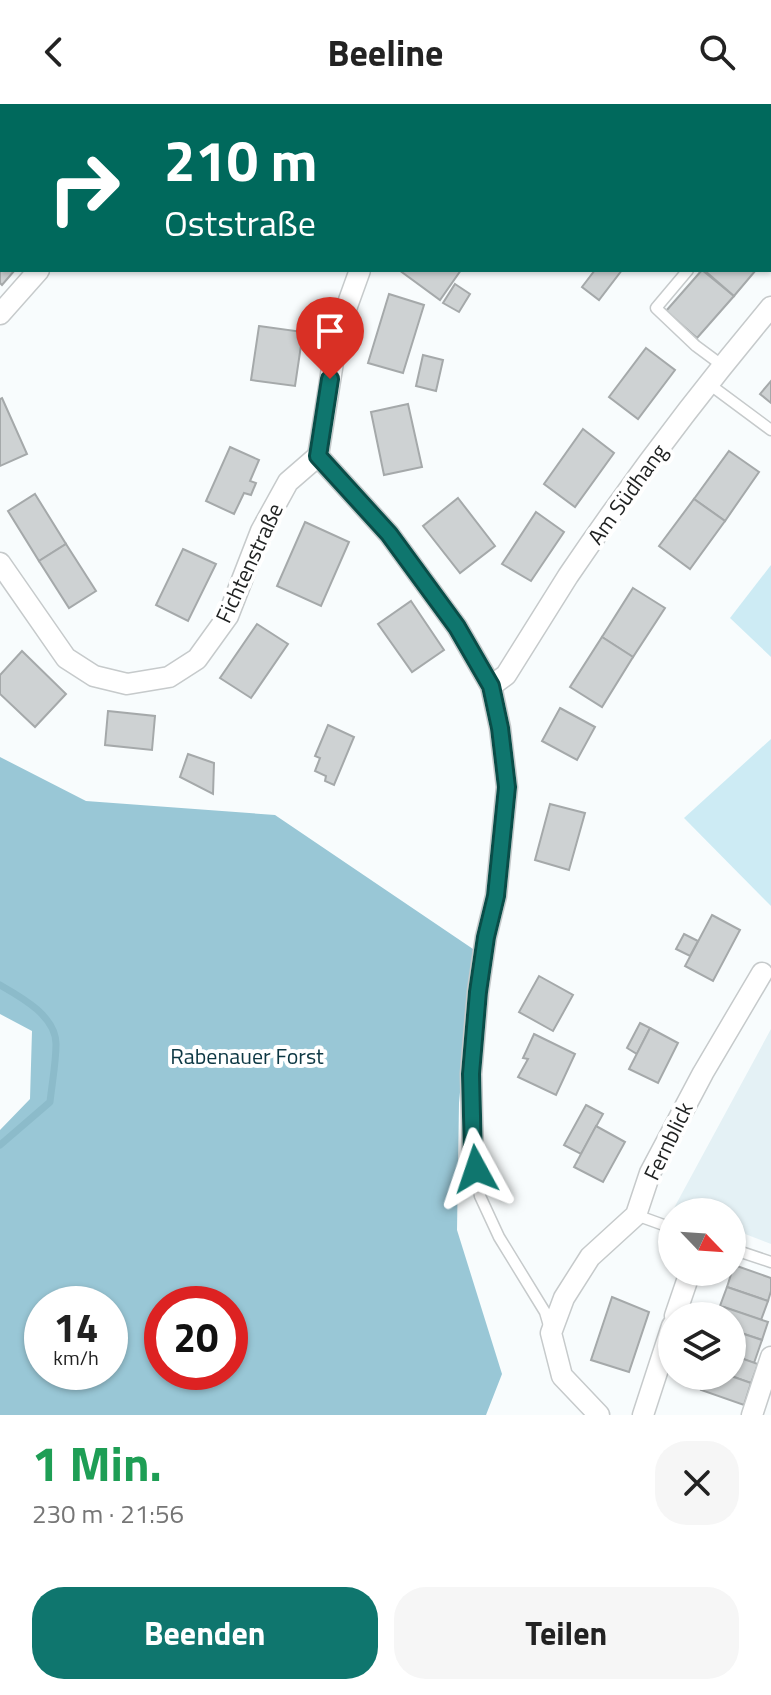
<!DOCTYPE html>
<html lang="de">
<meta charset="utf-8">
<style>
body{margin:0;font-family:"Titillium Web",sans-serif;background:#f6f6f6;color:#222;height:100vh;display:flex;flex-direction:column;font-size:30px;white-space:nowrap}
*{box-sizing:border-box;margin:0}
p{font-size:26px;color:#767676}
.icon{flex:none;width:44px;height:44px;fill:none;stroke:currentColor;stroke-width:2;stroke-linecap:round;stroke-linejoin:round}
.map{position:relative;height:1311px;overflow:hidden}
.sheet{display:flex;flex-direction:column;background:#fff;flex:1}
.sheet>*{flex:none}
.hud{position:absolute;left:0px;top:0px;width:772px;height:168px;box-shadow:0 2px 6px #0004;background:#00695c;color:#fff;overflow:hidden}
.needle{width:52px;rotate:115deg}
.buttons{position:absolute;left:658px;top:1094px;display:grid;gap:16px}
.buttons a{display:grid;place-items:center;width:88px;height:88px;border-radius:50%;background:#fff;box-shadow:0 2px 6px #0004;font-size:40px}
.speed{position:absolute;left:24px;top:1182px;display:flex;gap:16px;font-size:40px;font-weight:700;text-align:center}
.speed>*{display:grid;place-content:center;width:104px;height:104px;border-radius:50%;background:#fff;box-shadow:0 2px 6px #0004;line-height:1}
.speed small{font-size:20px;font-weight:400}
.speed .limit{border:12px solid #d22;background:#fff;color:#111}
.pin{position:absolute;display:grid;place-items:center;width:68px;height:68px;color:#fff;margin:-82px -34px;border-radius:50% 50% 50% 0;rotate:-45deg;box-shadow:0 0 8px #0007}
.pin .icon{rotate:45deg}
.me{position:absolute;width:88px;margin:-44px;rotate:355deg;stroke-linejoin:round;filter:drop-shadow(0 0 6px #0008)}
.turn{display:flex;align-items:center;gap:28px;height:168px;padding:0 32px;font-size:36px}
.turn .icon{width:104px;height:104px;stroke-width:2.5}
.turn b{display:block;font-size:56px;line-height:68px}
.round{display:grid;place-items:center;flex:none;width:84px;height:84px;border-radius:32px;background:#f6f6f6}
.summary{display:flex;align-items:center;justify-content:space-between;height:136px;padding:0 32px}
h1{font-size:48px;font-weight:700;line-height:60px;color:#1e9e55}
.button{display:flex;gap:16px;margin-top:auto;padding:16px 32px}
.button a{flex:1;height:92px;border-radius:32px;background:#0f766e;color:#fff;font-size:32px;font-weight:700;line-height:92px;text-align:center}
.button a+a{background:#f6f6f6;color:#222}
header{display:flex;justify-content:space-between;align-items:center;height:104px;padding:0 32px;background:#fff;font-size:36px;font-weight:700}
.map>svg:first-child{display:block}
.built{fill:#e4f1f5}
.green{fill:#cdebf4}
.forest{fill:#99c7d6;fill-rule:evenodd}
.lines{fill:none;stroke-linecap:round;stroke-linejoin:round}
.stream{stroke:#8cbbca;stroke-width:7}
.building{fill:#ced2d3;stroke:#a5a9aa;stroke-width:2}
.lane-casing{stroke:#c6cacb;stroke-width:13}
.street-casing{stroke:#c6cacb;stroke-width:23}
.lane{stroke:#fff;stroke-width:10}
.street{stroke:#fff;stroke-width:20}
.route-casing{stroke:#0a4d48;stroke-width:20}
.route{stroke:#0f766e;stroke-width:14}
.labels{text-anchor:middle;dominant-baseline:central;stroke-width:8;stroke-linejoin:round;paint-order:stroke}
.street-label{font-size:22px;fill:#212323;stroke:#fff}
.park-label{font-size:22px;fill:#0c3743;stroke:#fff}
</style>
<header><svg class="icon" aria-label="back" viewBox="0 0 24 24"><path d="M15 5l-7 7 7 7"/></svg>Beeline<svg class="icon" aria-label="search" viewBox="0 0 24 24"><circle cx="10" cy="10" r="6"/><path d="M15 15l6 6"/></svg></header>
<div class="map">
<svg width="771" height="1311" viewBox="0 0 771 1311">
<rect width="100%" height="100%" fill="#f8fcfd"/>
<path class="built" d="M771 925V1140L732 1125V1108H685L674 1104Z"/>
<g class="green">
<path d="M771 461V553L730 514Z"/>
<path d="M771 635V802L684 714Z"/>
</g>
<path class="forest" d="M0 653 86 697 275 711 473 845 459 999 457 1126 502 1270 486 1311H0V1026L30 995 32 927 0 910ZM42 1200H110V1268H42ZM162 1200H230V1268H162Z"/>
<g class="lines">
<path class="stream" d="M0 881C21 893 56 912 56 940 56 959 52 979 50 998L0 1041"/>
</g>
<g class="building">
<path d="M115 0H173L171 2H113Z"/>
<path d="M0 143 2 145V166H15L2 181 0 179Z"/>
<path d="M399 166H461L440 196Z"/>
<path d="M595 166H622L599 196 582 183Z"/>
<path d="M702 166 734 192 697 234 666 207Z"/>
<path d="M704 166H756L734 192Z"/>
<path d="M455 180 470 190 459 208 443 199Z"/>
<path d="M389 190 424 201 403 269 368 259Z"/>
<path d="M259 222 303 228 295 282 251 276Z"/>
<path d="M646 244 675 266 638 315 609 293Z"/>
<path d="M423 251 443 256 436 287 416 282Z"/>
<path d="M771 277V299L760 290Z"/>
<path d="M2 294 27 350 0 362V295Z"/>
<path d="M408 300 422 363 384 371 371 308Z"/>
<path d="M583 325 614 349 575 403 544 380Z"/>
<path d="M230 343 259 356 250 377 256 379 251 391 244 389 234 410 206 397Z"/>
<path d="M729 347 759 368 725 417 694 395Z"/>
<path d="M35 390 66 440 39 457 8 407Z"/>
<path d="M458 394 495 442 460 469 423 422Z"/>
<path d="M694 395 725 417 690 465 659 442Z"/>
<path d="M536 408 564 428 531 477 502 460Z"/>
<path d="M305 418 349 438 321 502 277 482Z"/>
<path d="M66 440 96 487 69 504 39 457Z"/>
<path d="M183 445 216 460 188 517 156 501Z"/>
<path d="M633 484 665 504 633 553 602 533Z"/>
<path d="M411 497 444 546 412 568 378 520Z"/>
<path d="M257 520 288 540 251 594 220 574Z"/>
<path d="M602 533 633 553 602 603 570 583Z"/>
<path d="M22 547 66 590 35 623 0 590V571Z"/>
<path d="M560 604 595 623 577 656 542 637Z"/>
<path d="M108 607 155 612 152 646 105 641Z"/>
<path d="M328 621 354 633 334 681 325 677 326 672 315 667 320 654 315 652Z"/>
<path d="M188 650 214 659 213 690 180 673Z"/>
<path d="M550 700 585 709 569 766 535 756Z"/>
<path d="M712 811 740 826 713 877 685 862Z"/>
<path d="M684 830 698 837 690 852 676 845Z"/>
<path d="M539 872 573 891 553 927 519 908Z"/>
<path d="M640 919 650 924 637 950 627 944Z"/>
<path d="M650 924 678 939 658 979 629 965Z"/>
<path d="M534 930 575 950 556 991 518 973 528 955 523 954Z"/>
<path d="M586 1001 603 1010 581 1050 564 1041Z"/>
<path d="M596 1022 625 1038 603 1078 574 1063Z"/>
<path d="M734 1161 771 1174V1187L768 1197 727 1183Z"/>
<path d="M727 1183 768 1197 761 1216 720 1202Z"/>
<path d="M612 1193 649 1208 629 1268 591 1256Z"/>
<path d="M724 1203 768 1218 762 1236 732 1226V1212H721Z"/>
<path d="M732 1226 762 1236 754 1259 732 1251Z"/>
<path d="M732 1251 758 1260 751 1279 731 1272Z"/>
<path d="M706 1272H731L751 1279 744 1301 701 1286Z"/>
</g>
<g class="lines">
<g class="lane-casing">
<g id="lane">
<path d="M770 71 771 70"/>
<path d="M688 166 656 204 696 242 723 262"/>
<path d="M709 280 771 326"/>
<path d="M473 1053 480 1092 499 1133 545 1208 550 1225"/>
<path d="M636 1111 672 1124"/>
<path d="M732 1145 771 1158"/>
</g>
</g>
<g class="street-casing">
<g id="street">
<path d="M187 2 188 0"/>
<path d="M477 2 479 0"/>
<path d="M0 210 39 166"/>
<path d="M318 352 389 430 457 523 491 582 500 624 507 683 496 792 486 833 478 888 471 970 473 1053"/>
<path d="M318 352 338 227 360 166"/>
<path d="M0 459 66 554 94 572 127 580 169 573 197 555 228 512 261 427 288 378 318 352"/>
<path d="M491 582 506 571C527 538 547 505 568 472 631 379 699 289 771 203"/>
<path d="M675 1212 690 1168"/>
<path d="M599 1311 562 1272 551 1229 564 1194 590 1153 636 1111 650 1069 703 969 762 869"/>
<path d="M643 1311 672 1222"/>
<path d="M752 1311 771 1253"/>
</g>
</g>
<use href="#lane" class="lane"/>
<use href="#street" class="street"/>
</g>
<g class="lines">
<g class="route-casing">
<path id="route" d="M330 275 318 352 389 430 457 523 491 582 500 624 507 683 496 792 486 833 478 888 471 970 473 1053 476 1065"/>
</g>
<use href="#route" class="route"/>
</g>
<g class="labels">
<g class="street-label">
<text transform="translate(627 390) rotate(-54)">Am Südhang</text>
<text transform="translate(249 459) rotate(-65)">Fichtenstraße</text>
<text transform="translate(668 1037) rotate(-64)">Fernblick</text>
</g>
<g class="park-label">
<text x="247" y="952">Rabenauer Forst</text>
</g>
</g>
</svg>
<div class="buttons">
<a><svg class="needle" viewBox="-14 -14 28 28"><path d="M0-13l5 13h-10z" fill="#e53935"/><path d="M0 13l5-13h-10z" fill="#767676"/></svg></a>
<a><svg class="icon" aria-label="layers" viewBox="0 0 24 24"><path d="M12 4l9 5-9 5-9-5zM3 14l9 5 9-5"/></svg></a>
</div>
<div class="speed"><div>14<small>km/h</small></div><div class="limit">20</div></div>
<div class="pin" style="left:330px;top:275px;background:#d93025"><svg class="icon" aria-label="arrive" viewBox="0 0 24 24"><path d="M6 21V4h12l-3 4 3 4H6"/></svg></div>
<svg class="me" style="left:476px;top:1065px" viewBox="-20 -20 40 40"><path d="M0-17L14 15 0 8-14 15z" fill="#0f766e" stroke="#fff" stroke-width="4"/></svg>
<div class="hud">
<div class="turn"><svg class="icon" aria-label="right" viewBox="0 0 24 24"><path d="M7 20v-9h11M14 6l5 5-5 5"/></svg><div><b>210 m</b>Oststraße</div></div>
</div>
</div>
<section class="sheet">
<div class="summary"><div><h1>1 Min.</h1><p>230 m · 21:56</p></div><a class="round"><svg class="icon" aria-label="close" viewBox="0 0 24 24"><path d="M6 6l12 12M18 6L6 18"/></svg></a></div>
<div class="button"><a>Beenden</a><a>Teilen</a></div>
</section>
